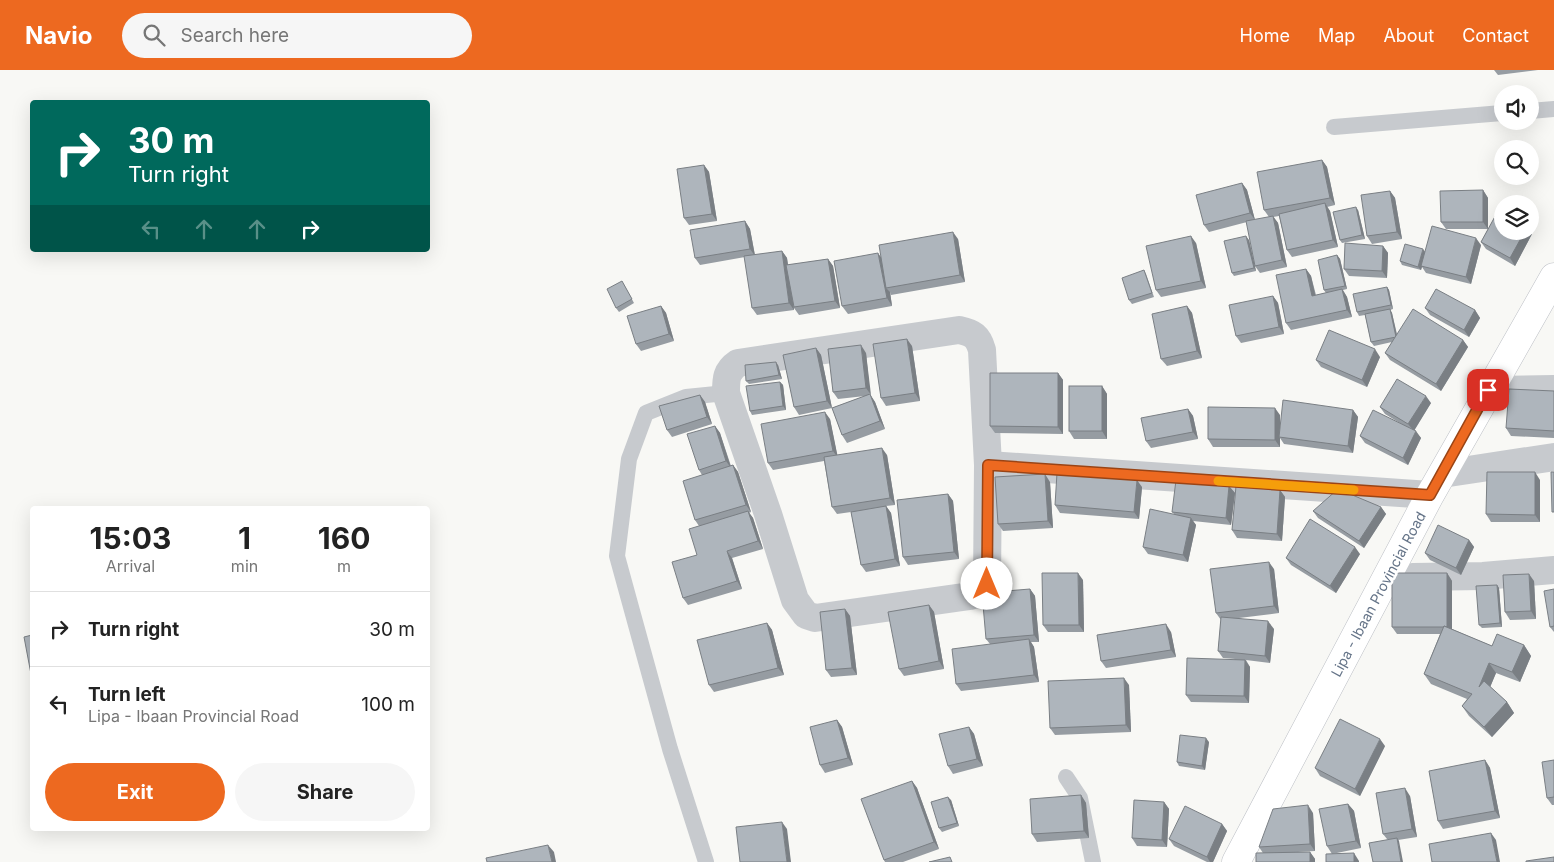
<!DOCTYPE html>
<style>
body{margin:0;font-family:Inter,sans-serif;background:#f6f6f6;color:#222;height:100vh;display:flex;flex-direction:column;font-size:19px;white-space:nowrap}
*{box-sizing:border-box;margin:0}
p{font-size:16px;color:#767676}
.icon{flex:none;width:28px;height:28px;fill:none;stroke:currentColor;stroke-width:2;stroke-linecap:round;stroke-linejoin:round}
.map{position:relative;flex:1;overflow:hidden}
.panel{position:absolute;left:30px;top:436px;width:400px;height:325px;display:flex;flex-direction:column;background:#fff;border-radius:5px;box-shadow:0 5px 20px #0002}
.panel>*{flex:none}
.guide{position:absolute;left:30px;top:30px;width:400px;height:152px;border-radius:5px;box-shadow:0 5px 20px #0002;background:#00695c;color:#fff;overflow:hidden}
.buttons{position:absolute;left:1494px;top:15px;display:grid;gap:10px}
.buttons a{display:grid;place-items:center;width:45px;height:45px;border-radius:50%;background:#fff;box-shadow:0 5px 20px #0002;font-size:25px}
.pin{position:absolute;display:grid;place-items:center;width:42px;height:42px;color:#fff;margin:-21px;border-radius:10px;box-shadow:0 2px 8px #0006}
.me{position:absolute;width:55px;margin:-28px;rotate:0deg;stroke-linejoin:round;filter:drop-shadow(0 0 4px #0008)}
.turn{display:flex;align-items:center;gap:18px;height:105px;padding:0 15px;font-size:22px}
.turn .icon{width:65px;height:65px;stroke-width:2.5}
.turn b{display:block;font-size:35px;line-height:42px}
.lanes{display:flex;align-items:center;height:48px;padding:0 15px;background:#0003;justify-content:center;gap:25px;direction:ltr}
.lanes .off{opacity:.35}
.eta{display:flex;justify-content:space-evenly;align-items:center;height:85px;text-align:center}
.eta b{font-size:30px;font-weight:700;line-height:35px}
.cta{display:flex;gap:10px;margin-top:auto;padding:10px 15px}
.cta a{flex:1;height:58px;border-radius:30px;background:#ed6920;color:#fff;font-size:20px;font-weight:700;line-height:58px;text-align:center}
.cta a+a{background:#f6f6f6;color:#222}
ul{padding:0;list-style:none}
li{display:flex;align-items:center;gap:15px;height:75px;padding:0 15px;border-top:1px solid #e0e0e0}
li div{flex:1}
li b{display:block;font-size:19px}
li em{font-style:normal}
header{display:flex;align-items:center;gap:30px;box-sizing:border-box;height:70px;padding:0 25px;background:#ed6920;color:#fff}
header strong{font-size:24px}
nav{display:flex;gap:28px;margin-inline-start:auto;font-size:18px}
.search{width:350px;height:45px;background:#f6f6f6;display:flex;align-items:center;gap:12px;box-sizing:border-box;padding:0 18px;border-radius:28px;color:#767676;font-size:19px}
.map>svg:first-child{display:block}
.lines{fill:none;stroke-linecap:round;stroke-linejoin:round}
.secondary-casing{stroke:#bcbfc5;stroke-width:29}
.lane{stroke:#c7cace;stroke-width:16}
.street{stroke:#c7cace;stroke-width:28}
.secondary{stroke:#fff;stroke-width:28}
.wall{fill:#969ca2}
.shaded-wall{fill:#7a7f84}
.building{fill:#aeb5bc;stroke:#7a7f84}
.route-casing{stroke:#9a4415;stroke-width:12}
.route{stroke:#ed6920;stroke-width:9}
.slow{stroke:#f59e0b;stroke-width:9}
.labels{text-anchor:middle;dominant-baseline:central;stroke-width:5;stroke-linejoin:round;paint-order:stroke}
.street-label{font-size:14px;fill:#657488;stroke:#fff}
</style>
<header>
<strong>Navio</strong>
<div class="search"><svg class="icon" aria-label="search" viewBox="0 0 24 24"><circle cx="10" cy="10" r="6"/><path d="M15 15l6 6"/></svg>Search here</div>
<nav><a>Home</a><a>Map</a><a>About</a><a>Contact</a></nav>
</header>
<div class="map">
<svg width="1554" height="792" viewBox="0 0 1554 792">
<rect width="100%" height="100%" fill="#f8f8f5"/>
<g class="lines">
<g class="secondary-casing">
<path id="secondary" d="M1236 792 1430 425 1554 207"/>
</g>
<g class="lane">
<path d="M1530 41 1554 39"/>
<path d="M1334 57 1502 43"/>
<path d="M1066 707 1080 728 1093 792"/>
<path d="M706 792 670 679 617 486 629 389 646 343 686 327 726 323"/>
</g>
<g class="street">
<path d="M959 260C973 263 978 266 982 280L988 395 987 514 981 523 970 526 815 548 806 545 795 530 768 444 726 323C726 309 726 301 738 293Z"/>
<path d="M1488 320 1554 319"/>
<path d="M988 395 1430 425"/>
<path d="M1442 404 1554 387"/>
<path d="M1413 507 1483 506 1554 500"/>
</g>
<use href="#secondary" class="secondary"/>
</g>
<g class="wall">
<path d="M1494 0H1538L1498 5Z"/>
<path d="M1322 90 1327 97 1335 135 1327 137 1330 141 1338 177 1292 187 1287 180 1279 146 1273 147 1278 153 1287 197 1260 203 1255 196 1247 152 1209 162 1204 155 1242 113 1247 120 1255 150 1269 147 1264 140Z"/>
<path d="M704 95 709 102 717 151 689 155 684 148Z"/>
<path d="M1483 120 1488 128V159L1502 161H1530L1532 164 1515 196 1486 179 1481 172 1488 159H1446L1441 152Z"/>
<path d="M1390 121 1395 128 1402 169 1372 174 1367 166Z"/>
<path d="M1358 140 1365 169 1342 173 1340 170Z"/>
<path d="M745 151 750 159 755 185 782 181 787 188 788 195 828 189 833 196 840 238 799 245 794 238V240L757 245 752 238 745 187 700 195 695 188Z"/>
<path d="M958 169 965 212 891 225 890 222 892 236 848 244 842 236 881 186Z"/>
<path d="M1249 170 1256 201 1234 206 1232 203Z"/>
<path d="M1196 173 1206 218 1161 227 1156 220Z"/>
<path d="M1481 175 1471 214 1426 203 1422 197 1421 200 1402 195 1400 191 1425 182Z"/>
<path d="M1383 176 1388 183 1387 208 1349 206 1344 199Z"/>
<path d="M1337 185 1340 189 1347 219 1343 220 1347 227 1352 247 1291 260 1286 253 1306 199 1311 206 1316 225 1326 223 1324 220Z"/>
<path d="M1144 200 1146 204 1154 227 1132 234 1129 230Z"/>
<path d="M622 211 634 233 619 242 616 238Z"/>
<path d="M1387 217 1389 220 1393 239 1390 240 1392 243 1397 264 1463 270 1468 277 1441 321 1390 290 1385 283 1392 272 1374 276 1371 272 1365 245 1359 246 1357 242Z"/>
<path d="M1273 226 1278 233 1284 264 1241 273 1236 266Z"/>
<path d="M661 236 666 243 674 271 641 281 636 274Z"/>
<path d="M1187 236 1192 243 1202 288 1167 296 1161 289Z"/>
<path d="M1425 238 1475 240 1480 248 1469 267 1430 245Z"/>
<path d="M912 276 920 331 886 336 881 328Z"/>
<path d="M816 278 821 285 832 338 865 326 838 329 833 322 866 283 870 325 875 332 885 359 847 373 842 365 832 338 799 345 794 337Z"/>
<path d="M1380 287 1367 317 1321 297 1316 290Z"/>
<path d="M778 295 782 309 749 314 746 311Z"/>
<path d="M1058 303 1063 310V364L995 363 990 356Z"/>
<path d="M780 312 783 315 786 340 752 345 750 341Z"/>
<path d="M1102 316 1107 324V369H1074L1069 361Z"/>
<path d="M1554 321V368L1511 366 1506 358Z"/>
<path d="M700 325 705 332 712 354 672 367 667 360Z"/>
<path d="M1431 333 1414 360 1421 368 1408 395 1365 373 1360 366 1403 355 1385 344 1380 337Z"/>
<path d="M1188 339 1193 346 1198 369 1151 378 1146 371Z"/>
<path d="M1353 340 1358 347 1353 383 1284 374 1280 368V377H1213L1208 369 1280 345V359Z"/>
<path d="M830 349 837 385H887L895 435 886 436 891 443 900 496 866 502 861 495 851 442 837 444 832 437 824 391 773 400 768 393Z"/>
<path d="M715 356 720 363 731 396 733 395 738 402 751 442 749 443 753 448 763 479 732 488 742 519 688 535 683 528 697 485 699 456 695 450 702 405 699 400Z"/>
<path d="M1540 410V452H1491L1486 444Z"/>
<path d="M1050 412 1053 458 1003 461 998 454Z"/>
<path d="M1229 416 1235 423 1231 455 1193 451 1196 455 1188 492 1148 484 1143 477 1174 444 1172 442Z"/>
<path d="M1142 417 1139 449 1060 443 1055 435Z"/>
<path d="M1280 420 1285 427 1282 471 1237 468 1232 460Z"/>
<path d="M948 424 953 431 959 489 908 495 903 487Z"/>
<path d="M1381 437 1386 444 1364 478 1318 448 1313 441Z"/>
<path d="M1469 470 1474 477 1461 505 1430 490 1425 483Z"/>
<path d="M1360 484 1336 523 1291 495 1286 488Z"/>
<path d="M1274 499 1279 543 1239 548 1274 559 1270 593 1246 590 1250 597 1249 633 1191 632 1186 625 1235 589 1223 588 1218 581 1221 550 1216 543Z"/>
<path d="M1447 503 1452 511V559L1492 576 1524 575 1531 586 1520 612 1496 603 1490 617 1507 632 1514 643 1492 667 1469 646 1462 636 1467 629 1431 614 1424 604 1440 564H1397L1392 557Z"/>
<path d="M1083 510 1084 562H1048L1043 555Z"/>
<path d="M1534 511 1536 549 1510 550 1505 542Z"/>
<path d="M1497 515 1499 518 1502 557 1482 558 1479 555Z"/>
<path d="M1030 519 1035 526 1039 572H1031L1034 577 1039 612 961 621 956 614 990 574 986 569Z"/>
<path d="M1554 519V562L1550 557Z"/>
<path d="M929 535 934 542 944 599 904 606 899 599Z"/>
<path d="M845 539 850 546 857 605 831 607 826 600Z"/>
<path d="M767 553 772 560 784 605 714 622 709 615Z"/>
<path d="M1171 562 1176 587 1106 598 1101 591Z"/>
<path d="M1129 615 1131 662 1055 665 1050 658Z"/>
<path d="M837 650 842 657 853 695 825 703 820 695Z"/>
<path d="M969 657 974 664 983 696 953 704 948 696Z"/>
<path d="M1209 672 1205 700 1179 696 1177 692Z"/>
<path d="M1385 676 1360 726 1320 706 1315 698Z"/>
<path d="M1485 690 1490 698 1500 748 1443 759 1438 751Z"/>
<path d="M1554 690V735H1552L1547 728Z"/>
<path d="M912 711 917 718 939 779 903 792H885L884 790Z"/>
<path d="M1081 725 1086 733 1089 768 1037 772 1032 764Z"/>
<path d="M1410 726 1417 767 1398 770 1399 771 1387 769 1383 764Z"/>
<path d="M951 730 959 756 942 762 939 758Z"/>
<path d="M1164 732 1169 739 1167 777 1137 776 1132 768Z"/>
<path d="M1348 734 1354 741 1361 778 1332 784 1327 776Z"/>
<path d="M1313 743 1315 781 1298 782H1310L1315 789 1263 783 1259 777Z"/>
<path d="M1222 754 1227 761 1213 792H1207L1174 776 1169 769Z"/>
</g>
<g class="shaded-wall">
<path d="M1322 90 1327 97 1335 135 1330 128Z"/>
<path d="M704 95 709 102 717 151 712 144Z"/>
<path d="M1242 113 1247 120 1255 150 1250 143Z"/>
<path d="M1483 120 1488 128V159L1483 152Z"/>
<path d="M1390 121 1395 128 1402 169 1397 162Z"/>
<path d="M1325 133 1330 141 1338 177 1333 170Z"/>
<path d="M1356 137 1358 140 1365 169 1362 165Z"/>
<path d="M1273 146 1278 153 1287 197 1282 190Z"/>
<path d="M745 151 750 159 755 186 750 179Z"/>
<path d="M1525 161H1530L1532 164 1515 196 1510 188Z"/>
<path d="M953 162 958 169 965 212 960 205Z"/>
<path d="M1191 166 1196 173 1206 218 1201 211Z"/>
<path d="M1246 166 1249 170 1256 201 1254 198Z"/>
<path d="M1476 168 1481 175 1471 214 1466 207Z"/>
<path d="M1383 176 1388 183 1387 208 1382 201Z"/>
<path d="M1423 179 1426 183 1421 200 1418 197Z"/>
<path d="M782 181 787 188 794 240 789 233Z"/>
<path d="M878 183 883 190 886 218 890 222 892 236 887 228Z"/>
<path d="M1337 185 1340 189 1347 219 1345 216Z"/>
<path d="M828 189 833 196 840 238 835 231Z"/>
<path d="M1306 199 1311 206 1317 233 1312 226Z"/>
<path d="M1387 217 1389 220 1393 239 1391 235Z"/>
<path d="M1342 219 1347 227 1352 247 1347 240Z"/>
<path d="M1273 226 1278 233 1284 264 1279 257Z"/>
<path d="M661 236 666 243 674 271 669 264Z"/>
<path d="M1187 236 1192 243 1202 288 1197 281Z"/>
<path d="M1390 239 1392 243 1398 271 1396 267Z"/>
<path d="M1475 240 1480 248 1469 267 1464 260Z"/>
<path d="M907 269 912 276 920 331 915 323Z"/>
<path d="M1463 270 1468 277 1441 321 1436 314Z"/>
<path d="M861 275 866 283 871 325 866 318Z"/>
<path d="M816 278 821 285 832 338 827 331Z"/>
<path d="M1375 279 1380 287 1367 317 1362 310Z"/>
<path d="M776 292 778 295 782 309 779 305Z"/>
<path d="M1058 303 1063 310V364L1058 357Z"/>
<path d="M780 312 783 315 786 340 783 336Z"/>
<path d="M1102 316 1107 324V369L1102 361Z"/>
<path d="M870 324 875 332 885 359 880 351Z"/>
<path d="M700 325 705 332 712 354 707 347Z"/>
<path d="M1426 326 1431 333 1414 361 1408 354Z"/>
<path d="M1275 338 1280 345V367H1279L1280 368V377L1275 370Z"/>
<path d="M1188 339 1193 346 1198 369 1193 362Z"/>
<path d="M1353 340 1358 347 1353 383 1348 376Z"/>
<path d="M825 342 830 349 838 388 833 381Z"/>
<path d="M715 356 720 363 731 398 726 391Z"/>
<path d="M1416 361 1421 368 1408 395 1403 388Z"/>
<path d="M882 378 887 385 895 435 890 428Z"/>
<path d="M733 395 738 402 751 442 746 435Z"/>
<path d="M1535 402 1540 410V452L1535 445Z"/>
<path d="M1045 404 1050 412 1053 458 1048 451Z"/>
<path d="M1137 410 1142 417 1139 449 1134 442Z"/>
<path d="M1229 416 1235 423 1231 455 1226 448Z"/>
<path d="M1280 420 1285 427 1282 471 1277 464Z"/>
<path d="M948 424 953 431 959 489 954 482Z"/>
<path d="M886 436 891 443 900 496 895 489Z"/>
<path d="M1381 437 1386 444 1364 478 1359 471Z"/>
<path d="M748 441 753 448 763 479 758 471Z"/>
<path d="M1191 448 1196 455 1188 492 1183 485Z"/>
<path d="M1469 470 1474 477 1461 505 1456 498Z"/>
<path d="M1355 477 1360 484 1336 523 1330 516Z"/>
<path d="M727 481 732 488 742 519 737 511Z"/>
<path d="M1269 492 1274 499 1279 543 1274 536Z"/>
<path d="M1078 503 1083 510 1084 562 1079 555Z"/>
<path d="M1447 503 1452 511V564L1447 557Z"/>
<path d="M1529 504 1534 511 1536 549 1531 541Z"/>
<path d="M1497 515 1499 518 1502 557 1500 553Z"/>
<path d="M1030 519 1035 526 1039 572 1034 565Z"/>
<path d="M929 535 934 542 944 599 939 591Z"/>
<path d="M845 539 850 546 857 605 852 598Z"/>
<path d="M1268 551 1274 559 1270 593 1265 586Z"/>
<path d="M767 553 772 560 784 605 778 598Z"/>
<path d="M1166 554 1171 562 1176 587 1171 580Z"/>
<path d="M1029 569 1034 577 1039 612 1034 605Z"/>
<path d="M1524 575 1531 586 1520 612 1512 602Z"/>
<path d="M1245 590 1250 597 1249 633 1244 626Z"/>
<path d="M1489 593 1496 603 1486 627 1479 617Z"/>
<path d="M1124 608 1129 615 1131 662 1126 655Z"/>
<path d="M1507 632 1514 643 1492 667 1484 657Z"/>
<path d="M837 650 842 657 853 695 848 688Z"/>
<path d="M969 657 974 664 983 696 977 689Z"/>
<path d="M1206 668 1209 672 1205 700 1202 696Z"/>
<path d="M1380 669 1385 676 1360 726 1355 719Z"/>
<path d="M1485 690 1490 698 1500 748 1495 741Z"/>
<path d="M912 711 917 718 939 779 934 772Z"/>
<path d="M1405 718 1410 726 1417 767 1412 759Z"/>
<path d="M1081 725 1086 733 1089 768 1084 761Z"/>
<path d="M948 727 951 730 959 756 957 753Z"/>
<path d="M1164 732 1169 739 1167 777 1162 770Z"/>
<path d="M1348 734 1354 741 1361 778 1356 771Z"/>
<path d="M1308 735 1313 743 1315 781 1310 774Z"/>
<path d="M782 752 787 759 791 792H787Z"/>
<path d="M1222 754 1227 761 1213 792H1210L1207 787Z"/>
<path d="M1491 763 1496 770 1500 792H1497Z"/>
<path d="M1397 768 1399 771 1403 792H1401Z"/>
<path d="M548 775 554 782 556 792H552Z"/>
<path d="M1310 782 1315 789V792H1310Z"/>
<path d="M1354 783 1359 791V792H1354Z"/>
</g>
<g class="building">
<path d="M1322 90 1330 128 1264 140 1257 102Z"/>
<path d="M704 95 712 144 684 148 677 99Z"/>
<path d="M1242 113 1250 143 1204 155 1196 125Z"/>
<path d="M1483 120V152H1441L1440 121Z"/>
<path d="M1390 121 1397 162 1367 166 1361 125Z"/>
<path d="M1325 133 1333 170 1287 180 1279 144Z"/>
<path d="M1356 137 1362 165 1340 170 1333 142Z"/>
<path d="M1498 141 1502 143V161H1525L1510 188 1481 172Z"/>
<path d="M1273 146 1282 190 1255 196 1246 151Z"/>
<path d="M745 151 750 179 695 188 690 160Z"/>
<path d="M1432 156 1476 168 1466 207 1421 196Z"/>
<path d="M953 162 960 205 886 218 879 175Z"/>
<path d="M1191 166 1201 211 1156 220 1146 176Z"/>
<path d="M1246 166 1254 198 1232 203 1224 171Z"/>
<path d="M1345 173 1383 176 1382 201 1344 199Z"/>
<path d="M1405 174 1423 179 1418 197 1400 191Z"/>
<path d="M782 181 789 233 752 238 744 186Z"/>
<path d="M878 183 887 228 842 236 834 191Z"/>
<path d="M1337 185 1345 216 1324 220 1318 190Z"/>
<path d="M828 189 835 231 794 237 786 195Z"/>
<path d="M1306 199 1312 226 1342 219 1347 240 1286 253 1276 205Z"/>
<path d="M1144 200 1152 223 1129 230 1122 208Z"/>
<path d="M622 211 632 229 616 238 607 219Z"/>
<path d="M1387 217 1391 235 1357 242 1353 224Z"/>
<path d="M1436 219 1475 240 1464 260 1425 238Z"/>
<path d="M1273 226 1279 257 1236 266 1229 235Z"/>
<path d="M661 236 669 264 636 274 627 246Z"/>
<path d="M1187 236 1197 281 1161 289 1152 244Z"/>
<path d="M1390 239 1396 267 1371 272 1365 244Z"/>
<path d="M1413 239 1463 270 1436 314 1385 283Z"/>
<path d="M1329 260 1375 279 1362 310 1316 290Z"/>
<path d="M907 269 915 323 881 328 873 274Z"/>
<path d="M861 275 866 318 833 322 828 279Z"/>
<path d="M816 278 827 331 794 337 783 285Z"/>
<path d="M776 292 779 305 746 311 745 295Z"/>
<path d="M990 303H1058V357L990 356Z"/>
<path d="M1397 309 1426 326 1408 354 1380 337Z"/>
<path d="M780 312 783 336 750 341 746 316Z"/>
<rect x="1069" y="316" width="33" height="45"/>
<path d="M1509 319 1554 321V361L1506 358Z"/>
<path d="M870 324 880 351 842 365 832 338Z"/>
<path d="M700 325 707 347 667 360 659 336Z"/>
<path d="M1283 330 1353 340 1348 376 1279 367Z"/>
<path d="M1208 337 1275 338V370L1208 369Z"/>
<path d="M1188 339 1193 362 1146 371 1141 348Z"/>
<path d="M1373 340 1416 361 1403 388 1360 366Z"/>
<path d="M825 342 833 381 768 393 761 354Z"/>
<path d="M715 356 726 391 699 400 687 364Z"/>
<path d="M882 378 890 428 832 437 824 387Z"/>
<path d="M733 395 746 435 695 450 683 411Z"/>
<path d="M1487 402H1535V445L1486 444Z"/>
<path d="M1551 402H1554V442H1552Z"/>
<path d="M1057 403 1137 410 1134 442 1055 435Z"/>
<path d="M1045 404 1048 451 998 454 995 407Z"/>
<path d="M1176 410 1229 416 1226 448 1172 442Z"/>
<path d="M1236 416 1280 420 1277 464 1232 460Z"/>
<path d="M1338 419 1381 437 1359 471 1313 441Z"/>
<path d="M948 424 954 482 903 487 897 430Z"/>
<path d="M886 436 895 489 861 495 851 442Z"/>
<path d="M1150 439 1191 448 1183 485 1143 477Z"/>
<path d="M748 441 758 471 727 481 737 511 683 528 672 492 697 485 689 459Z"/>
<path d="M1310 449 1355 477 1330 516 1286 488Z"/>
<path d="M1438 455 1469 470 1456 498 1425 483Z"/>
<path d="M1269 492 1274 536 1216 543 1210 499Z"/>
<path d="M1042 503H1078L1079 555H1043Z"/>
<path d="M1392 503H1447V557L1444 556 1443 557H1392Z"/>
<path d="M1529 504 1531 541 1505 542 1503 505Z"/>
<path d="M1497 515 1500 553 1479 555 1476 516Z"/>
<path d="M1030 519 1034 565 986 569 982 523Z"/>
<path d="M1554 519V556L1550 557 1544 521Z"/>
<path d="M929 535 939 591 899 599 888 542Z"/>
<path d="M845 539 852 598 826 600 820 542Z"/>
<path d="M1221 547 1268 551 1265 586 1218 581Z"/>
<path d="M767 553 778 598 709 615 697 570Z"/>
<path d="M1166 554 1171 580 1101 591 1097 565Z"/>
<path d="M1444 556 1492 576 1497 564 1524 575 1512 602 1489 593 1479 617 1484 611 1507 632 1484 657 1462 636 1472 624 1424 604Z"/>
<path d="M32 565V604H31L24 567Z"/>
<path d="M1029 569 1034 605 956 614 952 579Z"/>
<path d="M1187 588 1245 590 1244 626 1186 625Z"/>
<path d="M1124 608 1126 655 1050 658 1048 611Z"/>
<path d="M1340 649 1380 669 1355 719 1315 698Z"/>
<path d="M837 650 848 688 820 695 810 657Z"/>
<path d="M969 657 977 689 948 696 939 664Z"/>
<path d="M1180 665 1206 668 1202 696 1177 692Z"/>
<path d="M1485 690 1495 741 1438 751 1429 701Z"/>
<path d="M1554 690V727L1547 728 1542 692Z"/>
<path d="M912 711 934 772 884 790 861 729Z"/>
<path d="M1405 718 1412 759 1383 764 1376 723Z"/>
<path d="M1081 725 1084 761 1032 764 1030 729Z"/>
<path d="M948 727 957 753 939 758 931 732Z"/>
<path d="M1134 730 1164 732 1162 770 1132 768Z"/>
<path d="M1348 734 1356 771 1327 776 1319 739Z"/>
<path d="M1308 735 1310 774 1259 777 1273 739Z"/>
<path d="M1185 736 1222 754 1207 787 1169 769Z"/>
<path d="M782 752 787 792H740L736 757Z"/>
<path d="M1491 763 1497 792H1432L1429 774Z"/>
<path d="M1397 768 1401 792H1373L1369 773Z"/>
<path d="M548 775 552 792H487L486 788Z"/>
<path d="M1310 782V792H1256V783Z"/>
<path d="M1354 783V792H1326V784Z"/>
<path d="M950 787 952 792H929Z"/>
<path d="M1554 787V792H1526V791Z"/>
</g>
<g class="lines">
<g class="route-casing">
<path id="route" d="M987 514 988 395 1430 425 1488 320"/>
</g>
<use href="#route" class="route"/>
<path class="slow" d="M1218 411 1354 420"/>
</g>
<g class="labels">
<g class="street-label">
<text transform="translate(1378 524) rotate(-62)">Lipa - Ibaan Provincial Road</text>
</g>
</g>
</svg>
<div class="buttons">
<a><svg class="icon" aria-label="sound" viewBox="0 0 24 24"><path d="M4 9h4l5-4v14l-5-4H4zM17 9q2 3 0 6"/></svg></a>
<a><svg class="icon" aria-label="search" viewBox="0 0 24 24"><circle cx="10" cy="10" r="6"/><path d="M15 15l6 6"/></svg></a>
<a><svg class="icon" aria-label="layers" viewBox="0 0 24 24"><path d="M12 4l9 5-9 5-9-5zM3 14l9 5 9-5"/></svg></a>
</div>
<div class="pin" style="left:1488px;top:320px;background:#d93025"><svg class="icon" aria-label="arrive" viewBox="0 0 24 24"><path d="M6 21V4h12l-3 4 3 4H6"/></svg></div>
<svg class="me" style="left:987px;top:514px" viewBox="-20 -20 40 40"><circle r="19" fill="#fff"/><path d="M0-13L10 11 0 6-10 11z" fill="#ed6920"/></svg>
<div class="guide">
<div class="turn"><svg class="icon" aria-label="right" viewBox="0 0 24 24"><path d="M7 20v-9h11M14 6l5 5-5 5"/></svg><div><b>30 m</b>Turn right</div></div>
<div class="lanes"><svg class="icon off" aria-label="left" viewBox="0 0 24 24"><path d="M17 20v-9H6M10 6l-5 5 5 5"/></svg><svg class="icon off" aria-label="ahead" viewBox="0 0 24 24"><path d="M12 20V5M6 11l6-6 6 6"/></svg><svg class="icon off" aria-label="ahead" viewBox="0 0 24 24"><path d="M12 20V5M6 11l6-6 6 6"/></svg><svg class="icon" aria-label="right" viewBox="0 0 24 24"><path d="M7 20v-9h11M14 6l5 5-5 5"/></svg></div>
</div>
<section class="panel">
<div class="eta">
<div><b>15:03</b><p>Arrival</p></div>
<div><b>1</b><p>min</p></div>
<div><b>160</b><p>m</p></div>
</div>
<ul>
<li><svg class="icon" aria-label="right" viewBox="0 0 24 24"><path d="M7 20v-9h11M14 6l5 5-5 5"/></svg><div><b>Turn right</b></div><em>30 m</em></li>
<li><svg class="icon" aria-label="left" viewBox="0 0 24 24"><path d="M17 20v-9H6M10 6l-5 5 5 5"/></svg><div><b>Turn left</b><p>Lipa - Ibaan Provincial Road</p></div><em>100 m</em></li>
</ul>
<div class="cta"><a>Exit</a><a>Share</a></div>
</section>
</div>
